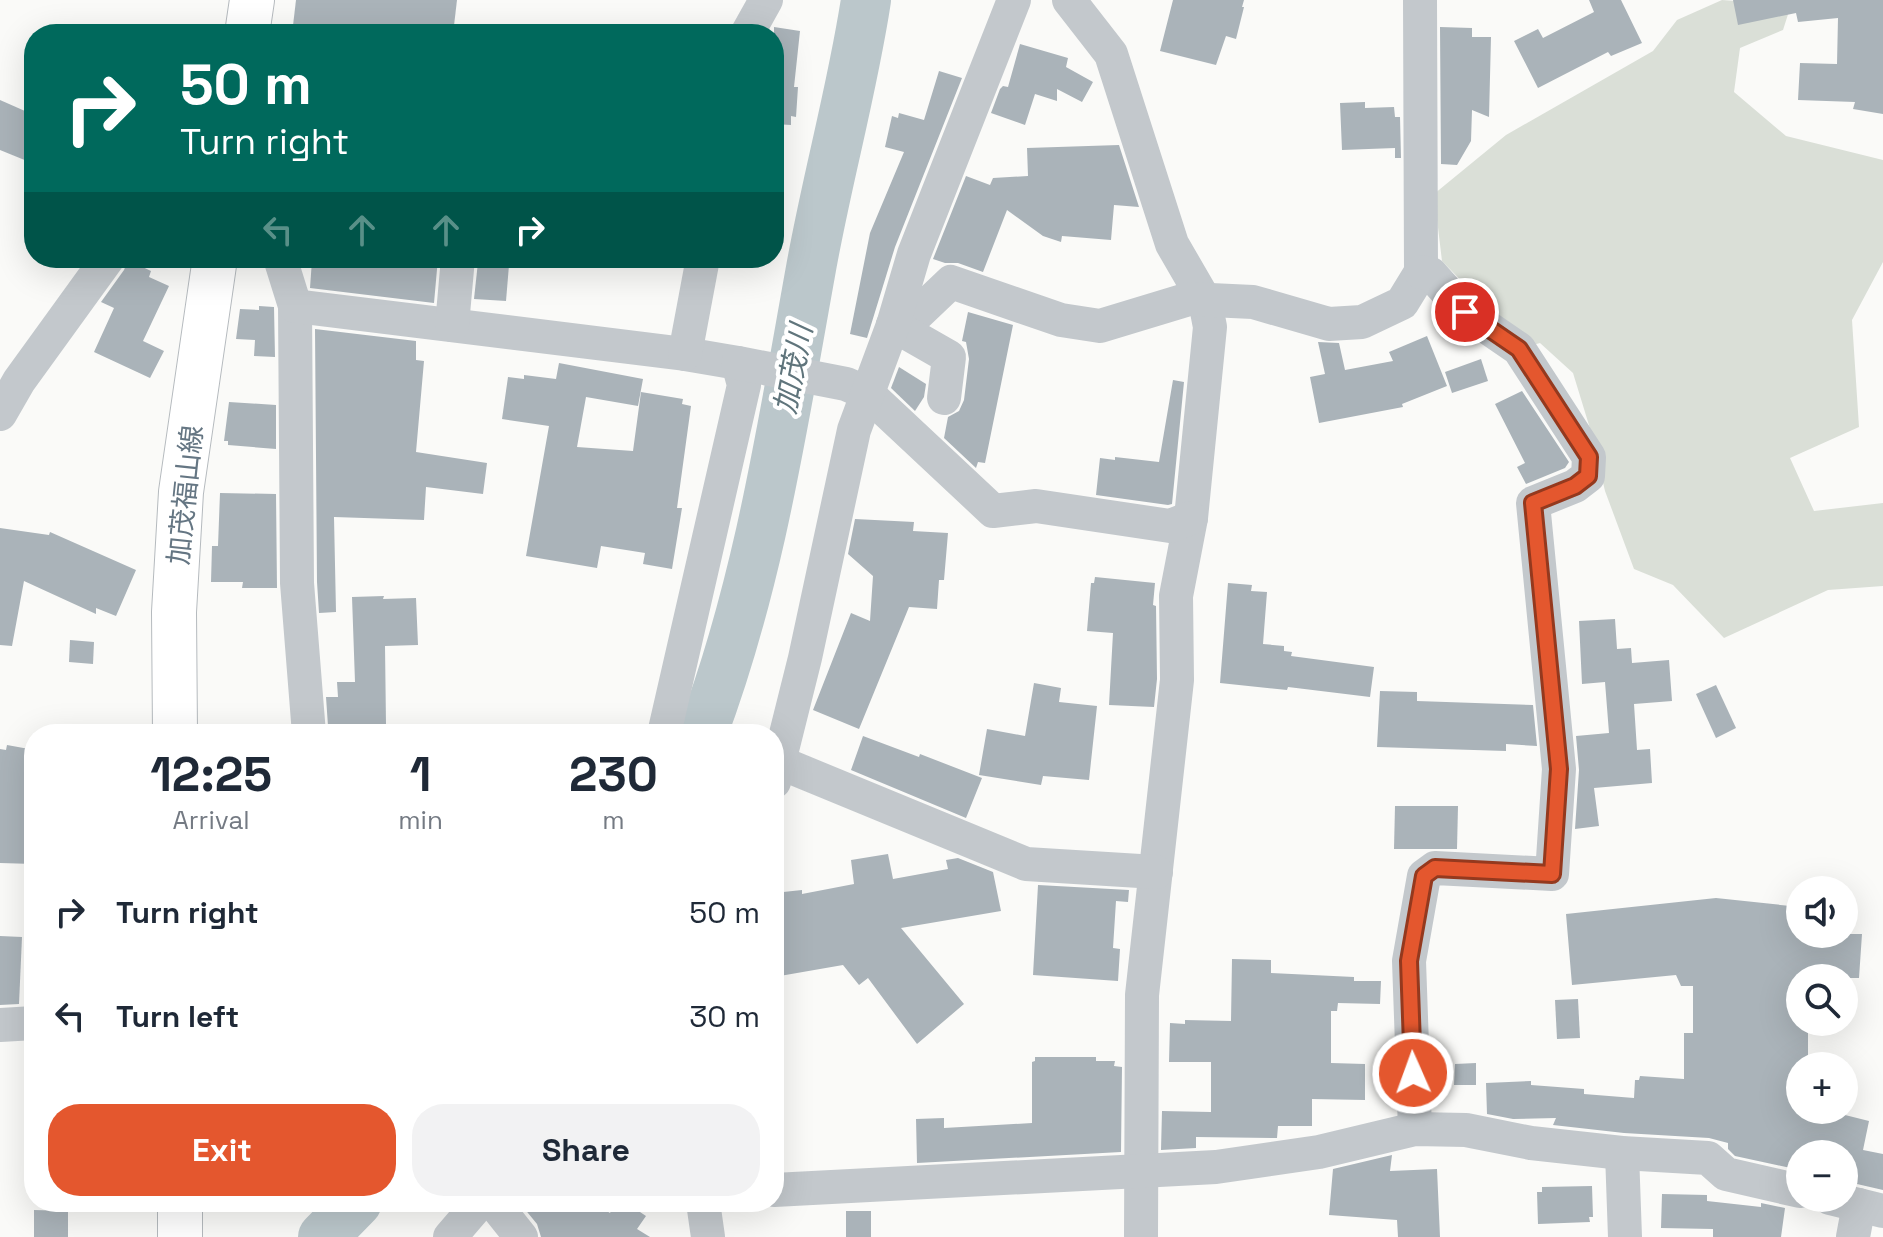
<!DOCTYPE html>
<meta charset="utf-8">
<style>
body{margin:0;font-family:"Space Grotesk","Noto Sans JP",sans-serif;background:#f2f2f3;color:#1f2937;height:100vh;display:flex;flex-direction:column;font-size:30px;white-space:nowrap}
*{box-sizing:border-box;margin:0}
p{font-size:26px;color:#747a83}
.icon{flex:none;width:44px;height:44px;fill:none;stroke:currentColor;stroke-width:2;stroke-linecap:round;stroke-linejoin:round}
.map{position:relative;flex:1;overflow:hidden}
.side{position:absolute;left:24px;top:724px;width:760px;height:488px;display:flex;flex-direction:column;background:#fff;border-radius:32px;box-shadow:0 8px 32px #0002}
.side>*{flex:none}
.banner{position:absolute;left:24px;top:24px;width:760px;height:244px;border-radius:32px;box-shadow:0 8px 32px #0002;background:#00695c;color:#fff;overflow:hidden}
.fabs{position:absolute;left:1786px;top:876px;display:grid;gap:16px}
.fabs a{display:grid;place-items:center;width:72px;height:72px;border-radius:50%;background:#fff;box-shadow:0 8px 32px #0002;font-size:40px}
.pin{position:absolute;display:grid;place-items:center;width:68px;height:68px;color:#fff;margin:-34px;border:4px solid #fff;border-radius:50%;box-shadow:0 2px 8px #0007}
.me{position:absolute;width:88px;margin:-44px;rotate:358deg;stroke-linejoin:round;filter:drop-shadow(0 0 6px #0008)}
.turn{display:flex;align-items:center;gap:28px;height:168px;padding:0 24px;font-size:36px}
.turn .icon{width:104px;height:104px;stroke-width:2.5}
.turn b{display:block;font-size:56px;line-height:68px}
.lanes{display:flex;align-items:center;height:76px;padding:0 24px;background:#0003;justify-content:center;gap:40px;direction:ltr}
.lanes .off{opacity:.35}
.eta{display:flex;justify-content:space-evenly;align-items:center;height:136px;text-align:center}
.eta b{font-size:48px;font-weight:700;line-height:56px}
.button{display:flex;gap:16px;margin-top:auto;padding:16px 24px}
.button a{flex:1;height:92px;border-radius:32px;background:#e4572e;color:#fff;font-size:32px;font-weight:700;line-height:92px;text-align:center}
.button a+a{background:#f2f2f3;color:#1f2937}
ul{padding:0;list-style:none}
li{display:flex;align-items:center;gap:24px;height:104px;padding:0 24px}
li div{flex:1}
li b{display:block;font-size:30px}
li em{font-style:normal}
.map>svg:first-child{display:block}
.green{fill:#dadfd7}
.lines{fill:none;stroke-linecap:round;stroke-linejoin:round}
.river{stroke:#bbc7cb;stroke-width:50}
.building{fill:#aab3b9}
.major-casing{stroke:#b5babe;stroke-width:46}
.minor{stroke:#c3c8cc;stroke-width:34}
.major{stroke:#fff;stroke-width:44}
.route-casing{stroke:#94391e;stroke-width:20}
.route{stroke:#e4572e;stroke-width:14}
.labels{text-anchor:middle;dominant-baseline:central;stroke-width:8;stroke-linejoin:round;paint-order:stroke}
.street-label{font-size:28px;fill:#657683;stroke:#fff}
.water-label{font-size:30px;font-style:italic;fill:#60757c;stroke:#fff}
</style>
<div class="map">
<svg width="1883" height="1237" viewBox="0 0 1883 1237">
<rect width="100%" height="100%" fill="#fafaf8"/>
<path class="green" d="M1722 0 1791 5 1783 30 1740 48 1734 92 1786 136 1883 160V262L1852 320 1859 427 1790 458 1814 511 1883 503V586L1828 590 1724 638 1673 585 1634 569 1605 491 1592 435 1573 373 1540 343 1526 347 1442 261 1434 194 1506 135 1653 51 1677 20Z"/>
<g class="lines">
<g class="river">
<path d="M702 734C758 586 782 429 810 274 826 182 852 92 866 0"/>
<path d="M323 1237 357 1202"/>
</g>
</g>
<g class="building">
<path d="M296 0H457L453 34H292Z"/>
<path d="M1173 0H1244L1242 7H1244L1236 39 1226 36 1216 65 1160 51Z"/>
<path d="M1589 0H1621L1642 43 1611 56 1608 52 1538 88 1514 41 1538 29 1543 38 1594 12Z"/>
<path d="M1733 0H1883V114L1853 109 1855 102 1798 100 1800 63 1837 64 1838 18 1798 22 1796 13 1738 25Z"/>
<path d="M774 27 800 31 794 87H798L796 117 791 116V125L774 124Z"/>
<path d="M1440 27 1472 28V37H1491L1489 117 1472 110 1471 141 1457 165 1441 164Z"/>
<path d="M1020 44 1068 58 1066 67 1093 82 1082 102 1057 89V101L1035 94 1025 125 991 113 1000 89 1003 86 1008 87Z"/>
<path d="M939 71 962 78 895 247 867 338 850 334 870 233 904 152 885 147 892 116 898 118 899 113 924 120Z"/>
<path d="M0 100 34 115V145L27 161 0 150Z"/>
<path d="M1365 102V108L1394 107 1395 117H1400L1401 158H1395V148L1342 150 1340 103Z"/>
<path d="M1119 145 1139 207 1114 205 1111 240 1062 236 1061 242 1043 236 1007 210 983 272 958 263H945L933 259 966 176 990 185 993 178 1028 176 1027 148Z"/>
<path d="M349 258H438L434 303 310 288 312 260 349 265Z"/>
<path d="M128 260 151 271 149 277 169 286 143 341 164 351 150 378 94 352 114 308 101 302 124 270Z"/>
<path d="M478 262 509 265 506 301 474 299Z"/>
<path d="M259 306 274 307 275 357 254 356 255 340 236 339 240 309 259 310Z"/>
<path d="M968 312 1013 325 985 463 978 462 976 468 944 438 948 417 959 411 964 400 969 359 966 342 962 341Z"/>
<path d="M315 329 416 341V360L424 361 416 452 487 463 483 494 426 487 424 520 334 517 336 612 319 613 317 582Z"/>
<path d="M1427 336 1447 386 1402 404 1403 407 1319 423 1310 377 1325 374 1318 342 1339 343 1345 370 1393 361 1389 352Z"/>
<path d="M1481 359 1488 381 1452 393 1445 372Z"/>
<path d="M559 363 643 379 638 406 586 397 577 447 633 451 641 392 683 399 682 404 691 406 677 508H682L672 569 643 564 645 553 601 546 597 568 526 556 549 426 502 419 508 377 524 379V375L556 379Z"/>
<path d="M899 367 926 384 924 397 915 411 891 388Z"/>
<path d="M1173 380 1184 382 1172 504 1168 505 1096 495 1100 458 1115 460V457L1159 462Z"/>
<path d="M1522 391 1569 462 1565 468 1526 484 1517 467 1525 463 1495 404Z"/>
<path d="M229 402 276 405V449L228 445V441H224Z"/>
<path d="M220 493 276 494 277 588H242L243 582H211L212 546H218Z"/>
<path d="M855 519 914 522 913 531 948 533 944 580H939L937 609 909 607 859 729 813 710 851 613 870 621 873 576 848 554Z"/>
<path d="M0 528 49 535 50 532 136 570 116 616 96 608V614L24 581 12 646 0 645Z"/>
<path d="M1095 577 1155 583 1153 605 1156 606 1157 679 1154 707 1109 705 1113 633 1087 631 1091 583H1094Z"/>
<path d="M1228 583 1252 585 1251 591 1267 592 1263 644 1284 646V651L1292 652 1291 656 1374 667 1370 697 1288 687 1287 690 1220 683Z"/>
<path d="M384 596 383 599 416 598 418 645 385 646 386 725 328 726 326 697H338L337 682H355L352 597Z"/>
<path d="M1615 619 1617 649 1631 648 1632 663 1669 660 1672 701 1634 704 1637 750 1650 749 1652 783 1594 788 1599 826 1575 829 1579 770 1576 736 1609 733 1605 682 1582 684 1579 621Z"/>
<path d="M70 640 94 642 93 664 69 662Z"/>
<path d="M1034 683 1061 688 1059 702 1097 706 1089 780 1043 776 1041 785 979 775 987 729 1025 736Z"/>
<path d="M1716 685 1736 728 1716 738 1696 694Z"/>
<path d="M1380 691 1417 692V701L1533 705 1537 746 1506 744V751L1377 747Z"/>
<path d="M863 736 919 757 920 754 982 778 966 818 851 770Z"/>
<path d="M7 745 29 749 28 757 34 758V864L0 863V749L6 750Z"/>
<path d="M1395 806H1458L1457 849H1394Z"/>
<path d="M888 854 893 879 948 869 946 860 958 858 993 872 1001 911 901 928 964 1004 917 1044 868 978 859 985 843 965 774 977V893L802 890V894L854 884 851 860Z"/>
<path d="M1038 885 1129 890 1128 902 1116 901 1113 948 1120 949 1118 981 1033 975Z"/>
<path d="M1716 898 1800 907V934H1862L1859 978H1800V1022H1808V1066H1800V1110H1825L1869 1121 1863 1150 1883 1154V1190L1844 1181V1154H1800V1170L1735 1156 1728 1149V1143L1709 1138 1624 1133 1553 1125 1556 1118 1513 1119 1487 1114 1486 1083 1531 1081V1085L1584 1089V1094L1634 1098 1635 1080H1639L1640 1076 1684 1079V1033H1693V986H1681L1676 975 1572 985 1566 914Z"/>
<path d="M0 936 22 937 19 1004 0 1005Z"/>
<path d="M1232 959 1271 960V973L1354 977V981H1381L1380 1004 1338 1003 1337 1011H1331V1063L1365 1064V1100L1312 1099V1126H1278L1277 1138 1196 1137V1148L1161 1150 1162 1111 1211 1112V1062H1169L1170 1023 1185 1024V1020L1231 1021Z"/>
<path d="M1578 999 1580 1038 1557 1039 1555 1000Z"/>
<path d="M1035 1057H1096V1061H1115L1114 1066 1122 1067 1121 1152 917 1163 916 1119 944 1118V1128L1032 1123V1062L1035 1061Z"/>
<path d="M1476 1063V1085H1454L1455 1064Z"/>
<path d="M1392 1155 1390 1171 1437 1169 1440 1237H1398L1397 1220 1329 1215 1333 1169Z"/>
<path d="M1592 1186 1593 1217H1589L1590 1222 1538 1224 1537 1192H1542V1187Z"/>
<path d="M1662 1194 1707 1195V1201L1761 1207V1203L1785 1208 1781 1237H1713V1229L1661 1228Z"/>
<path d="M519 1202H592L610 1213 616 1202H625L646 1216 637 1229 650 1237H541L537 1224Z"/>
<path d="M34 1210 68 1211V1237H34Z"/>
<rect x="846" y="1211" width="25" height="26"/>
</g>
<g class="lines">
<g class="major-casing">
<g id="major">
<path d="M247 34 252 0"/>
<path d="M175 734 174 612 181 492 215 258"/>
<path d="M180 1202V1237"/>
</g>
</g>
<g class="minor">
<path d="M1069 0 1111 54 1172 244 1205 301 1210 327 1191 518 1176 596 1177 680 1142 995 1141 1237"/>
<path d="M747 34 766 0"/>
<path d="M280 258 295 306 297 583 309 734"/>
<path d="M295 306 685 354 738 363 744 385 664 734"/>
<path d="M452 325 458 258"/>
<path d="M893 325 910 321 951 282 1061 320 1100 326 1189 299 1253 302 1329 324 1362 322 1402 303 1421 272 1420 0"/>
<path d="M893 325 949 357 944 398"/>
<path d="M685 354 703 258"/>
<path d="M738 363 846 384 867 393 993 511 1036 506 1170 526 1191 518"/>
<path d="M0 414 19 381 108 258"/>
<path d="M781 763 1026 864 1156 872"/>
<path d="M774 782 805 658 854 430 893 325 914 254 1014 0"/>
<path d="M0 1025 34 1023"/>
<path d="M1415 1129 1409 961 1424 876 1435 868 1552 874 1559 769 1533 503 1575 486 1588 476 1589 457 1519 349 1465 312 1431 274 1421 272"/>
<path d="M1622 1153 1625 1237"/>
<path d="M774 1190 1216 1167 1319 1152 1415 1129 1466 1130 1531 1143 1622 1153 1708 1158 1726 1174 1800 1191"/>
<path d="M1830 1198 1883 1211"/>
<path d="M493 1202 521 1237"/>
<path d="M703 1202 708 1237"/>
<path d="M450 1237 480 1202"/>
<path d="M1853 1237 1859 1205"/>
</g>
<use href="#major" class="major"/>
</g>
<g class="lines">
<g class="route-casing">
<path id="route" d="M1413 1073 1409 961 1424 876 1435 868 1552 874 1559 769 1533 503 1575 486 1588 476 1589 457 1519 349 1465 312"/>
</g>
<use href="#route" class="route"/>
</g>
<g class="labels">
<g class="street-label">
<text transform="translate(185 495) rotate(-84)">加茂福山線</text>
</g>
<g class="water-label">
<text transform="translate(793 369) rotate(-79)">加茂川</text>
</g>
</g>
</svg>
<div class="fabs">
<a><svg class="icon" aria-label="sound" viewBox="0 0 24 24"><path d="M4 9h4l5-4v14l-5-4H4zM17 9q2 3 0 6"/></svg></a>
<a><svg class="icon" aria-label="search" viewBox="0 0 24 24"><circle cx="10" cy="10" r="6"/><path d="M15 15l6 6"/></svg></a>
<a>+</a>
<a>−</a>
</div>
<div class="pin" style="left:1465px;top:312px;background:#d93025"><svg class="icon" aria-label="arrive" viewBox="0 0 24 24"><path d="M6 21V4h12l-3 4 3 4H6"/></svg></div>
<svg class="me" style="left:1413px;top:1073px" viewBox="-20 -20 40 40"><circle r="17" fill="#e4572e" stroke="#fff" stroke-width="3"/><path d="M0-11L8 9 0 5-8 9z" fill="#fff"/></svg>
<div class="banner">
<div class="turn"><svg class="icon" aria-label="right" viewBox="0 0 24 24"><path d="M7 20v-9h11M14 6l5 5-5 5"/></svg><div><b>50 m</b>Turn right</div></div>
<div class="lanes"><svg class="icon off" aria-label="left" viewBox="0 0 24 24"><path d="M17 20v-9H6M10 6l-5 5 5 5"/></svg><svg class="icon off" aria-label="ahead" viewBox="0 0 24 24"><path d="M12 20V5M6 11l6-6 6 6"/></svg><svg class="icon off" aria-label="ahead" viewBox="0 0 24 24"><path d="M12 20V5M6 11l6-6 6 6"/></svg><svg class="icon" aria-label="right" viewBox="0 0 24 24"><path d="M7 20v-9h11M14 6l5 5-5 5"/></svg></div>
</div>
<section class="side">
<div class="eta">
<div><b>12:25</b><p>Arrival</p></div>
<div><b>1</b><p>min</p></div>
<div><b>230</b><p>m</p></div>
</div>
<ul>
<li><svg class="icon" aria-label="right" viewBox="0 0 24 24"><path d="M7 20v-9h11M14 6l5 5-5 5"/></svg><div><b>Turn right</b></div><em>50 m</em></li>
<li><svg class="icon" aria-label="left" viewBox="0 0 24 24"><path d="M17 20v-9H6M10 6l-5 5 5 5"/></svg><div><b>Turn left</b></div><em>30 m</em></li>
</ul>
<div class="button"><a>Exit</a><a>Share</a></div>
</section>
</div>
